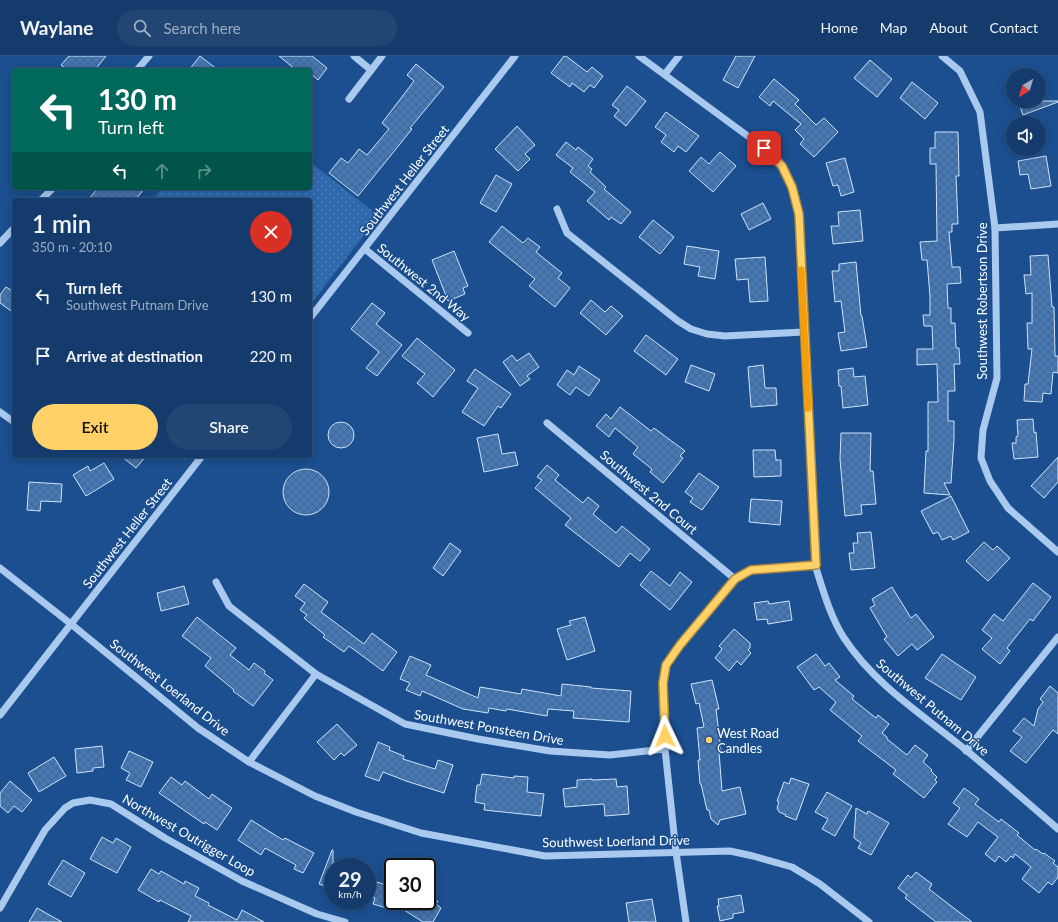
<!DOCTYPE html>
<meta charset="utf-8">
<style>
body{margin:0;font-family:Lato,sans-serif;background:#214673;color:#f1f3f6;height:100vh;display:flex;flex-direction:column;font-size:15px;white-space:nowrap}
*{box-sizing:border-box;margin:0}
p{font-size:13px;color:#9dadc1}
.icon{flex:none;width:22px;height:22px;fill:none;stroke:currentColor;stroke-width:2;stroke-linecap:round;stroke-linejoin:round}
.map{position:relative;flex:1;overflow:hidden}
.details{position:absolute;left:12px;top:142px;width:300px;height:260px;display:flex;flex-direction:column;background:#143b6b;border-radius:4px;box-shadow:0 2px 10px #0003,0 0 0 1px #33557e}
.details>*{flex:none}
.top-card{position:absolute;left:12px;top:12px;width:300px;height:122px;border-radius:4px;box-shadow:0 2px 10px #0003,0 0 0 1px #33557e;background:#00695c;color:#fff;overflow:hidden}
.needle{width:26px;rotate:218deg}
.buttons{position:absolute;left:1006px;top:12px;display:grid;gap:8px}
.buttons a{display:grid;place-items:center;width:40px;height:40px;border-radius:50%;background:#143b6b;box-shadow:0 2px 10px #0003,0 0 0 1px #33557e;font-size:20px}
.speed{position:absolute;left:324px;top:802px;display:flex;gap:8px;font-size:20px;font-weight:700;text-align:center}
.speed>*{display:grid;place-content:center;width:52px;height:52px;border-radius:50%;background:#143b6b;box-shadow:0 2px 10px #0003,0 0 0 1px #33557e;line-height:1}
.speed small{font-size:10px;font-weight:400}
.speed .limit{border:2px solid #111;border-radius:6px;background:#fff;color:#111}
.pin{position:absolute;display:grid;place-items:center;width:34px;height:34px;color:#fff;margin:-17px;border-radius:8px;box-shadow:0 2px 6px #0006}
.me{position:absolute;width:44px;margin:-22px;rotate:358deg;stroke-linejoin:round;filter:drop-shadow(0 0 3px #0008)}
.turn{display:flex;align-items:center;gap:14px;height:84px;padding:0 20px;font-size:18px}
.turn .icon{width:52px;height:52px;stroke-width:2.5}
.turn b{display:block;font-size:28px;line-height:34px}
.lanes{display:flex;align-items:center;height:38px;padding:0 20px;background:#0003;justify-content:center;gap:20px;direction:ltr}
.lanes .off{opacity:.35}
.round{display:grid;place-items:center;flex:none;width:42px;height:42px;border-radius:21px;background:#214673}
.headline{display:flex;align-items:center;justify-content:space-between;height:68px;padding:0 20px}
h1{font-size:24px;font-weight:600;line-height:30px}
.primary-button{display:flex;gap:8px;margin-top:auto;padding:8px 20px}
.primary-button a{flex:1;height:46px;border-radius:24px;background:#ffd166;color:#111;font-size:16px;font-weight:600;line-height:46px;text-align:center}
.primary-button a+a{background:#214673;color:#f1f3f6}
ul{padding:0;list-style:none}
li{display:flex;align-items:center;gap:12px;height:60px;padding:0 20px}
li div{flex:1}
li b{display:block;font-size:15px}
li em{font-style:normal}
header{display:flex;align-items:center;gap:24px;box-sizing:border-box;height:56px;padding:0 20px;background:#143b6b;border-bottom:1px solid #33557e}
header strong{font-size:19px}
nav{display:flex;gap:22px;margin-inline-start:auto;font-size:14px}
.search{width:280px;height:36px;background:#214673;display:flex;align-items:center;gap:10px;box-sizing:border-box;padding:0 14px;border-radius:22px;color:#9dadc1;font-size:15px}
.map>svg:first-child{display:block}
.park{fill:url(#park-dots)}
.building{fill:url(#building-cross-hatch);stroke:#cfe3fa}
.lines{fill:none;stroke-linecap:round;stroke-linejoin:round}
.minor{stroke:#a9c9ee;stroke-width:7}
.route-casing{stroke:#a68842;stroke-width:10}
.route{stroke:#ffd166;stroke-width:7}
.slow{stroke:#f59e0b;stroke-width:7}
.poi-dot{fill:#ffd166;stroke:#1b4f8f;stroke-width:1.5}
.labels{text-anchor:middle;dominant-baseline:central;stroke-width:3;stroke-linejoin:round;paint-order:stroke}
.street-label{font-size:13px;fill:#fff;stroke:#1b4f8f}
.poi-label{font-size:13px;fill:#fff;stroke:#1b4f8f;text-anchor:start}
</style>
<header>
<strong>Waylane</strong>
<div class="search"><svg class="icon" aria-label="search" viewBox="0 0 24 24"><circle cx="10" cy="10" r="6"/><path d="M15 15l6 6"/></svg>Search here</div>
<nav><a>Home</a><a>Map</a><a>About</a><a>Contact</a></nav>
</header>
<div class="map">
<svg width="1058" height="866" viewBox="0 0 1058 866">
<defs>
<pattern id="park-dots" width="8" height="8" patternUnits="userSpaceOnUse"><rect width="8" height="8" fill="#2e69ad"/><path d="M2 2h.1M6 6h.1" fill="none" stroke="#4d80b9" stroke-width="1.8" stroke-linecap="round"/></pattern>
<pattern id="building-cross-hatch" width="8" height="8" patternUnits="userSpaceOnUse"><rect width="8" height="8" fill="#4478b7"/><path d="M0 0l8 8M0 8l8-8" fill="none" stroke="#486282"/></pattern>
</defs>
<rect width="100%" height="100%" fill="#1b4f8f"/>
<path class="park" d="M310 106 379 160 310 249V144H153L162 132H310Z"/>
<g class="building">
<path d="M69 0H106L95 14H68L61 9Z"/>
<path d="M200 0 218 14H189Z"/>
<path d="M279 0H312L327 12 318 24 310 17V14H296Z"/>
<path d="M564 0H566L587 16 592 11 603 20 594 32 590 29 584 36 572 27 570 31 551 17Z"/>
<path d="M736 0H755L738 32 723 24Z"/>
<path d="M870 4 892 23 877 41 854 22Z"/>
<path d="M416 8 444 31 410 72 412 73 358 140 329 117 341 102 348 107 359 93 367 99 389 73 382 67 414 25 407 19Z"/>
<path d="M774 23 799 44 795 48 816 69 824 62 838 76 814 101 800 88 804 83 795 74 801 68 773 45 770 50 759 41Z"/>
<path d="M912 26 938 47 925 63 900 42Z"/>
<path d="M627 30 646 45 626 70 614 60 619 54 612 49Z"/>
<path d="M1018 45H1058V46L1023 59Z"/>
<path d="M666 56 699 80 686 96 678 90 674 96 661 86 666 79 655 71Z"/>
<path d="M517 70 535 89 525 98 530 103 518 115 495 93Z"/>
<path d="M935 76H958L959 120H956L958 168H952V176H949L952 211H960L961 227 947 228 948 252H951V267H955L956 292H959L960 308H954L955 335H948V365H954V383L951 427H944L950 439 924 437 926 395H928V346H938L937 308 917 309V293H933L932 270H924L923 259H930V240L927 204H922L920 186 937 185 936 108H930V92H935Z"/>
<path d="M566 86 576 94 578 91 593 103 588 110 592 113 590 116 606 131 604 133 631 156 621 168 611 161 609 164 587 145 595 136 570 116 573 112 556 99Z"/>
<path d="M720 96 736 110 713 136 689 115 701 101 709 108Z"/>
<path d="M1046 100 1051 130 1031 133 1028 118 1020 119 1018 105Z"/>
<path d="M845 102 854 136 841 140 838 129 833 130 826 107Z"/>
<path d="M496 119 512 128 496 156 480 147Z"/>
<path d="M98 132H145L135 144H88Z"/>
<path d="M763 147 771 163 749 174 741 158Z"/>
<path d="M860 154 863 185 833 188 831 170H839L838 156Z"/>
<path d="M653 164 674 181 660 198 639 181Z"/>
<path d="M502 170 523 187 528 182 540 191 536 196 562 217 558 222 570 232 555 251 529 230 535 223 489 186Z"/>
<path d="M687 190 719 195 715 223 698 220 700 211 684 208Z"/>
<path d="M454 195 468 230 463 232 465 238 448 245 432 204Z"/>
<path d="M1048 199 1052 251H1054L1055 300H1058V317L1053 316 1051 338 1043 337 1042 346 1024 345 1025 328H1028L1032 293H1028L1027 267H1032V237L1026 238 1024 219H1031L1030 200Z"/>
<path d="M765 201 768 245 750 246 748 223 737 224 735 203Z"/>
<path d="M856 206 861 260H862L867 291 841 295 838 277 845 276 841 245 835 246 832 215H839V208Z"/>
<path d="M6 231 14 236V257L0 247V239Z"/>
<path d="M591 244 605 256 611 250 623 260 606 279 580 257Z"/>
<path d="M372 247 385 257 376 268 402 289 377 320 366 312 379 296 351 273Z"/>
<path d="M646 279 678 303 666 319 634 295Z"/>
<path d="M417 282 455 314 433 341 417 327 425 318 402 300Z"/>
<path d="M529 297 539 311 527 320 530 323 520 330 503 306 512 299 517 305Z"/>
<path d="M691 309 715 318 709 335 685 326Z"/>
<path d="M763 309 765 332H776L777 349 751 351 748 311Z"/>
<path d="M579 310 600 324 589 340 576 331 570 339 557 329 567 314 574 319Z"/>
<path d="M853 312 854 321 865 320 868 349 843 352 841 330H839L838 314Z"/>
<path d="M475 313 511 338 501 352 498 350 484 370 462 356 478 332 467 325Z"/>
<path d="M620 351 651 375 654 372 685 395 680 400 683 402 663 427 650 416 652 413 633 398 638 391 615 372 609 381 596 370 606 358 611 363Z"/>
<path d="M1033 363 1034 377 1036 376 1038 401 1014 403 1012 387H1016V381L1018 380 1017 364Z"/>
<circle cx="341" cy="379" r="13"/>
<path d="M841 377H871L870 415H873L876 448 861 449 862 458 845 460 840 403Z"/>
<path d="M498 378 502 398 515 396 518 409 484 416 477 382Z"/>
<path d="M753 394H775L776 404H781V420L754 421Z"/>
<path d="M121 400H146L136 412Z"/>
<path d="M1058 401V426L1044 442 1031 430Z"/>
<path d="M104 407 114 423 86 440 73 419 88 410 90 415Z"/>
<path d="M547 409 559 419 555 424 583 447 588 441 599 450 593 458 616 477 622 470 650 493 640 505 630 497 619 511 565 469 571 462 535 432 542 424 537 421Z"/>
<circle cx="306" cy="436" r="23"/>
<path d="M699 417 719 431 702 454 690 446 693 442 685 436Z"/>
<path d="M29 426 62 428 61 446 41 445 40 455 27 454Z"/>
<path d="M951 440 969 476 953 484 951 480 942 484 938 476 933 478 921 455Z"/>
<path d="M751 443 782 445 780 469 749 466Z"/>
<path d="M871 476 875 512 851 514 849 497H854L853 487H858L857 477Z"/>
<path d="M984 486 993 494 997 490 1010 502 988 525 966 505Z"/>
<path d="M450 487 461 495 443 520 433 512Z"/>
<path d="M651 515 670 530 680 516 692 526 670 554 640 529Z"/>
<path d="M1033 527 1051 541 1033 565 1030 563 1007 592 1010 595 1000 608 982 593 992 582 982 574 994 558 1003 565Z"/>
<path d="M304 528 328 546 321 556 364 588 372 577 397 596 383 615 349 590 344 596 323 581 325 579 304 562 307 559 300 554 305 547 295 540Z"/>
<path d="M184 530 189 548 161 555 157 537Z"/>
<path d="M892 531 911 562 916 558 934 581 917 594 912 588 898 600 884 583 887 581 870 552 875 549 872 543Z"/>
<path d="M768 545 769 548 789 545 792 564 768 568 767 563 757 564 754 547Z"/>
<path d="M197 561 236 592 230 599 249 614 254 607 265 615 264 617 273 624 253 650 233 635 234 634 205 610 211 602 182 580Z"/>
<path d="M585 561 595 595 567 604 557 573 571 569 569 565Z"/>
<path d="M734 573 750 587V592L748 594 751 597 741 609 737 605 729 615 715 602 722 593 719 590Z"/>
<path d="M816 598 825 610 829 607 840 621 835 624 854 640 852 643 876 662 878 659 889 668 882 677 887 681V683L907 699 915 689 928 699 923 706 932 714 931 715 937 721 935 724 937 726 924 742 893 718 896 714 858 685 862 680 830 654 836 646 819 631 814 634 797 611Z"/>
<path d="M942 598 976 621 961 644 925 622Z"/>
<path d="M410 600 431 609 426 619 478 642 480 631 521 638 522 633 561 640 562 628 591 631V632L631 635 629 666 573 662 574 655 548 653 547 660 507 653 506 655 489 652 488 657 463 653 422 635 420 640 406 634 410 627 400 623Z"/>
<path d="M712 624 719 653H716L721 695 719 696 722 735 740 731 746 758 720 764 718 769 711 763 709 754H707L701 728H700L698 704H700L697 672 704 671 699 647 696 648 691 628Z"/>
<path d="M1050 630 1058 637V678L1053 674 1026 707 1010 695 1022 681 1013 675 1024 662 1034 670 1038 653 1043 646 1040 643Z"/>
<path d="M337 668 357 689 344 700 341 697 334 704 317 686Z"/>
<path d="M378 686 390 691 389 694 404 700 403 703 435 713 438 704 453 709 444 737 406 725 383 716 379 725 365 720Z"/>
<path d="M102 690 104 711 93 712V715L77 717 75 693Z"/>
<path d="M129 695 153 706 141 731 126 724 130 717 121 712Z"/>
<path d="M54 701 66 720 39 736 28 717Z"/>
<path d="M482 718 514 722V720L528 721 527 736 544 738 541 760 484 754 485 748 475 746 477 729H480Z"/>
<path d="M171 721 182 729 185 725 209 743 212 738 232 752 217 774 205 766 204 768 159 737Z"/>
<path d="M791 722 809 728 796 764 785 760 786 759 779 756 777 752 779 746 777 745 784 726 789 728Z"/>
<path d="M592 723V724L616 723 617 731 627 730 629 758 605 760 604 748 565 751 563 733 577 731V724Z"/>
<path d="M10 725 32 744 22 756 14 750 8 757 0 750V737Z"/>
<path d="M964 732 979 743 975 748 999 766 1001 763 1019 777 1017 779 1035 794 1036 793 1043 798 1044 797 1055 805 1053 807 1058 811V821L1052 829 1048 826 1039 837 1022 823 1031 811 1015 798 1013 802 1011 800 1006 806 999 800 995 806 985 798 998 781 978 766 967 781 948 768 960 752 953 747Z"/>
<path d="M827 736 852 750 835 780 822 773 828 763 815 756Z"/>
<path d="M856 752 867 758 868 755 889 767 871 799 858 792 861 787 854 782Z"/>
<path d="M251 764 283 784 285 782 314 797 303 817 294 813 296 809 265 792 261 799 238 784Z"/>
<path d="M102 781 113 787 116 782 131 791 117 817 90 803Z"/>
<path d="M332 794H333V833L319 828Z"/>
<path d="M63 804 85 817 71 841 48 828Z"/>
<path d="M151 813 159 818 161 815 184 828 185 825 199 832 195 840 209 847 208 849 237 864 242 854 264 866H188L191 860 160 844 159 846 138 834Z"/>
<path d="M916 816 932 828 929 833 972 866H936L905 842 907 839 898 832 908 819 911 822Z"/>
<path d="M367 823 393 831V844L390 853 373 848 375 842 367 839Z"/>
<path d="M741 839 744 856 733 858V862L720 865 717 850H719L718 843Z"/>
<path d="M652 843 656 866H629L626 847Z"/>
<path d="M410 845H438L436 848 441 852 433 866H423L404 854Z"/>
<path d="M37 852 62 866H29Z"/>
</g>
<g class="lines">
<g class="minor">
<path d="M354 0 371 14"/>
<path d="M639 0 764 92 782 110 792 131 799 158 815 509C823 534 830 560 844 582 875 629 923 659 966 694 997 720 1027 746 1058 773"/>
<path d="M942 0 960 15 980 56 995 172 997 322 983 374 981 402 990 425 1008 452 1058 496"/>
<path d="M137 14 149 0"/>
<path d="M665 18 679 0"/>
<path d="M349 43 382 0"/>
<path d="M41 144 53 132"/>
<path d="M557 153 567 177 678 265 691 273 707 278 725 280 804 276"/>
<path d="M995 172 1058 168"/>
<path d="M0 187 14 172"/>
<path d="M365 193 468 277"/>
<path d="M310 262 515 0"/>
<path d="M0 356 14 366"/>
<path d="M547 367 735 523"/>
<path d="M0 512 71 568 198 672 249 706 315 740 356 756 421 777 545 800 730 795 753 800 792 811 820 828 869 866"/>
<path d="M216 526 229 550 316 618 405 668 478 683 550 695 610 699 665 693"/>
<path d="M0 659 202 400"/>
<path d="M966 695 1058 581"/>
<path d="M249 706 316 618"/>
<path d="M0 852 45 774 65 752 73 747 90 744 111 748 165 782 242 825 317 858 345 866"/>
<path d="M686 866 676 796 665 693 663 627 666 609 679 589 735 523 751 514 815 509"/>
</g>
</g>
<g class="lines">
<g class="route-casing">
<path id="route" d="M665 680 663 627 666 609 680 589 735 523 751 514 816 509 799 158 792 131 782 110 764 92"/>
</g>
<use href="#route" class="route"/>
<path class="slow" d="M801 214 808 352"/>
</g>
<circle class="poi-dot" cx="709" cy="684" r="4"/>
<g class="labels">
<g class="street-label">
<text transform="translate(404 124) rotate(-52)">Southwest Heller Street</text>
<text transform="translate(424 226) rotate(39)">Southwest 2nd Way</text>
<text transform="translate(982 245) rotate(-90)">Southwest Robertson Drive</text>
<text transform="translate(649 436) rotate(40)">Southwest 2nd Court</text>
<text transform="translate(127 477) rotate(-52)">Southwest Heller Street</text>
<text transform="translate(170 631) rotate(38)">Southwest Loerland Drive</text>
<text transform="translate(933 651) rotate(40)">Southwest Putnam Drive</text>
<text transform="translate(489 671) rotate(10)">Southwest Ponsteen Drive</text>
<text transform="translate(189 779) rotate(30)">Northwest Outrigger Loop</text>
<text transform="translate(616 785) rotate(-1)">Southwest Loerland Drive</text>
</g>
<g class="poi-label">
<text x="717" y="677">West Road<tspan x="717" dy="15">Candles</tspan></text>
</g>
</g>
</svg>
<div class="buttons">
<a><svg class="needle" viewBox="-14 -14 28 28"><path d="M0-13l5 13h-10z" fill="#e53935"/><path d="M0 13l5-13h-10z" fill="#9dadc1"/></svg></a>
<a><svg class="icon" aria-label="sound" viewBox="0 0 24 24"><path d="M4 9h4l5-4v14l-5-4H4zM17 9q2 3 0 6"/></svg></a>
</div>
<div class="speed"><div>29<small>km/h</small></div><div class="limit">30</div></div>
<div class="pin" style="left:764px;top:92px;background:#d93025"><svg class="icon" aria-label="arrive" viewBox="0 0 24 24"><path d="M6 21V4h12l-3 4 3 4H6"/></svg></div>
<svg class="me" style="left:665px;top:680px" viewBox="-20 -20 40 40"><path d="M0-17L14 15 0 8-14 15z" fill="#ffd166" stroke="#fff" stroke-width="4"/></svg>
<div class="top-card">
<div class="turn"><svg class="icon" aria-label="left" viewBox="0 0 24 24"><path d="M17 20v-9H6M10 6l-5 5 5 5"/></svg><div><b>130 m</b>Turn left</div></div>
<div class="lanes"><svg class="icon" aria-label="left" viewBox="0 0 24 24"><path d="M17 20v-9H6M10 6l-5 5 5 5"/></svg><svg class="icon off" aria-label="ahead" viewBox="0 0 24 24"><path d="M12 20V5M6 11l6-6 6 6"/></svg><svg class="icon off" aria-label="right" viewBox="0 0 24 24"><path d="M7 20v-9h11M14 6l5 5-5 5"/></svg></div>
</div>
<section class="details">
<div class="headline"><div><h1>1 min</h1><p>350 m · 20:10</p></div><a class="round" style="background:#d93025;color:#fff"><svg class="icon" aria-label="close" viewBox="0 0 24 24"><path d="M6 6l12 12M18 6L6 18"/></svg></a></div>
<ul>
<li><svg class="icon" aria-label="left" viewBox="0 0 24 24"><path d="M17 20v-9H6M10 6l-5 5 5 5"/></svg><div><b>Turn left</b><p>Southwest Putnam Drive</p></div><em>130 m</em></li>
<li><svg class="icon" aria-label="arrive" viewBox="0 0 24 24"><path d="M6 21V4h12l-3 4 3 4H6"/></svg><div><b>Arrive at destination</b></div><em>220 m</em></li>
</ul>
<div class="primary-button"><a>Exit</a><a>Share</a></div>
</section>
</div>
